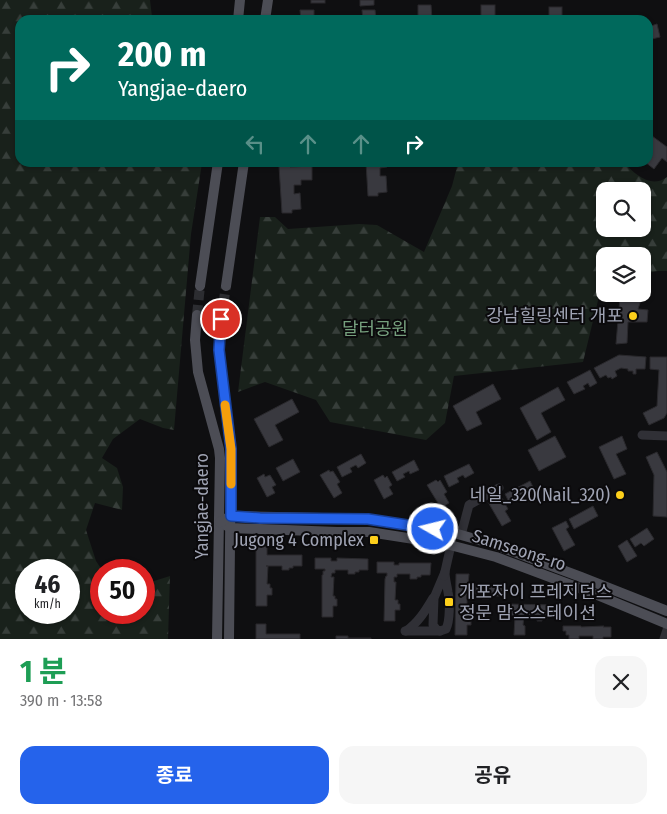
<!DOCTYPE html>
<html lang="ko">
<meta charset="utf-8">
<style>
body{margin:0;font-family:"Fira Sans Condensed","Noto Sans KR",sans-serif;background:#f6f6f6;color:#202124;height:100vh;display:flex;flex-direction:column;font-size:19px;white-space:nowrap}
*{box-sizing:border-box;margin:0}
p{font-size:16px;color:#757577}
.icon{flex:none;width:28px;height:28px;fill:none;stroke:currentColor;stroke-width:2;stroke-linecap:round;stroke-linejoin:round}
.map{position:relative;height:639px;overflow:hidden}
.side{display:flex;flex-direction:column;background:#fff;flex:1}
.side>*{flex:none}
.banner{position:absolute;left:15px;top:15px;width:638px;height:152px;border-radius:15px;box-shadow:0 1px 4px #0004;background:#00695c;color:#fff;overflow:hidden}
.buttons{position:absolute;left:596px;top:182px;display:grid;gap:10px}
.buttons a{display:grid;place-items:center;width:55px;height:55px;border-radius:10px;background:#fff;box-shadow:0 1px 4px #0004;font-size:25px}
.speed{position:absolute;left:15px;top:559px;display:flex;gap:10px;font-size:25px;font-weight:700;text-align:center}
.speed>*{display:grid;place-content:center;width:65px;height:65px;border-radius:50%;background:#fff;box-shadow:0 1px 4px #0004;line-height:1}
.speed small{font-size:12px;font-weight:400}
.speed .limit{border:8px solid #d22;background:#fff;color:#111}
.pin{position:absolute;display:grid;place-items:center;width:42px;height:42px;color:#fff;margin:-21px;border:2px solid #fff;border-radius:50%;box-shadow:0 1px 5px #0007}
.me{position:absolute;width:55px;margin:-28px;rotate:278deg;stroke-linejoin:round;filter:drop-shadow(0 0 4px #0008)}
.turn{display:flex;align-items:center;gap:18px;height:105px;padding:0 20px;font-size:22px}
.turn .icon{width:65px;height:65px;stroke-width:2.5}
.turn b{display:block;font-size:35px;line-height:42px}
.lanes{display:flex;align-items:center;height:48px;padding:0 20px;background:#0003;justify-content:center;gap:25px;direction:ltr}
.lanes .off{opacity:.35}
.round{display:grid;place-items:center;flex:none;width:52px;height:52px;border-radius:15px;background:#f6f6f6}
.headline{display:flex;align-items:center;justify-content:space-between;height:85px;padding:0 20px}
h1{font-size:30px;font-weight:700;line-height:38px;color:#1e9e55}
.cta{display:flex;gap:10px;margin-top:auto;padding:10px 20px}
.cta a{flex:1;height:58px;border-radius:15px;background:#2563eb;color:#fff;font-size:20px;font-weight:700;line-height:58px;text-align:center}
.cta a+a{background:#f6f6f6;color:#202124}
.map>svg:first-child{display:block}
.forest{fill:url(#forest-firs);fill-rule:evenodd}
.building{fill:#39393f;stroke:#2a292d}
.lines{fill:none;stroke-linecap:round;stroke-linejoin:round}
.major-tunnel{stroke:#2c2d31;stroke-width:10;stroke-dasharray:10 5;stroke-linecap:butt}
.minor{stroke:#303036;stroke-width:9}
.major{stroke:#4c4d55;stroke-width:10}
.route-casing{stroke:#184099;stroke-width:12}
.route{stroke:#2563eb;stroke-width:9}
.slow{stroke:#f59e0b;stroke-width:9}
.poi-dot{fill:#fdcf1b;stroke:#0b0a0c;stroke-width:2}
.labels{text-anchor:middle;dominant-baseline:central;stroke-width:4;stroke-linejoin:round;paint-order:stroke}
.poi-label{font-size:18px;fill:#9fa3b3;stroke:#0b0a0c;text-anchor:end}
.park-label{font-size:18px;fill:#759f7d;stroke:#0b0a0c}
.street-label{font-size:18px;fill:#9fa3b3;stroke:#0b0a0c}
</style>
<div class="map">
<svg width="667" height="639" viewBox="0 0 667 639">
<defs>
<pattern id="forest-firs" width="22" height="20" patternUnits="userSpaceOnUse" patternTransform="scale(1.25)"><rect width="22" height="20" fill="#19211b"/><path d="M5 1l3.5 6h-7zM16 11l3.5 6h-7z" fill="#373e3a"/></pattern>
</defs>
<rect width="100%" height="100%" fill="#0f0f11"/>
<g class="forest">
<path d="M0 0H150L152 17 158 20H20V162L202 163 191 234 174 430 163 428 140 419 113 439 102 458 117 468 123 487 122 510 95 503 86 530 96 561 102 570 101 612H144V597L149 593 151 582 170 576 168 639H0ZM26 570H69V612H26Z"/>
<path d="M458 163H624C635 174 651 189 667 177V271H658L643 274 642 256H605V283L602 284 583 362 454 376 445 423 426 440 330 422 316 400 265 382 238 392 260 217H275L288 229 359 224 377 225 424 252 452 186ZM605 191H642V229H605Z"/>
</g>
<g class="building">
<rect x="311" y="0" width="14" height="3"/>
<path d="M360 0H374V5L360 6Z"/>
<path d="M418 5H431L432 20H418Z"/>
<rect x="481" y="5" width="14" height="15"/>
<rect x="549" y="7" width="13" height="13"/>
<path d="M300 10H314V20H301Z"/>
<path d="M362 10H375L376 20H363Z"/>
<path d="M657 24 660 37 648 40V27Z"/>
<path d="M648 133 667 147V162L662 158 654 169 645 162H648Z"/>
<path d="M366 162H398L387 163V167L380 168V176H386L387 192 378 193V196H368Z"/>
<path d="M279 166H290V167L312 166V180H301V185H294V194L300 193 301 209 292 210V213H282Z"/>
<path d="M620 297 641 300 638 309 648 310 647 322H628L627 343 616 344Z"/>
<path d="M619 355 646 357 645 369H636V374H633V371H628V369L621 368 615 371 617 376 612 379 611 377 608 378 606 375 600 378 594 368Z"/>
<path d="M650 357H667V413L664 418 649 425 643 413 657 406 659 370 650 369Z"/>
<path d="M590 370 597 383 590 387 588 383 583 386 585 389 574 394 567 382Z"/>
<path d="M493 384 501 399 476 412 482 424 467 431 453 406Z"/>
<path d="M558 387 565 400 541 413 551 432 537 440 520 408Z"/>
<path d="M292 399 299 412 275 425 283 440 269 447 254 419Z"/>
<path d="M555 436 566 457 539 471 528 450Z"/>
<path d="M622 436 627 449 616 454 626 474 614 479 599 447Z"/>
<path d="M657 452 667 472V517L653 516 654 475 646 457Z"/>
<path d="M361 454 366 463 358 468 356 465 350 468 352 472 342 477 337 467Z"/>
<path d="M293 459 300 472 283 481 276 468Z"/>
<path d="M414 460 419 470 410 474 409 471 403 474 405 477 397 481 392 472Z"/>
<path d="M469 464 474 473 465 478 463 475 457 478 459 482 449 487 444 476Z"/>
<path d="M329 470 330 472 333 471 340 482 337 484 342 493 334 498 320 475Z"/>
<path d="M264 474 265 477 270 475 276 485 272 487 275 493 267 497 257 478Z"/>
<path d="M383 475 385 478 387 476 392 485 389 487 393 494 384 499 374 480Z"/>
<path d="M436 480 438 482 440 480 447 492 444 494 449 503 441 508 427 485Z"/>
<path d="M530 481 535 491 526 496 524 493 519 495 521 499 510 504 505 494Z"/>
<path d="M497 497 499 499 502 498 508 509 505 511 511 521 502 526 488 502Z"/>
<path d="M593 506 598 516 574 529 569 519Z"/>
<path d="M566 521 569 527 566 529 575 545 564 551 552 528Z"/>
<path d="M647 528 654 539 644 546 641 543 635 547 630 539Z"/>
<path d="M627 540 637 556 627 562 618 546Z"/>
<path d="M256 546H267V555H302V566H293V568H289V570H282V566H266H268L267 584H270V588H272V595H267V606H256Z"/>
<path d="M315 558H331V561H337V558L368 559V570H359V572H355V574H348V570H335V573H332L331 577H334L333 596H335V599H337V606H333V617H322V575H323V571H325V569H315Z"/>
<path d="M377 562H394V565H399V563H431L430 575H421V577H417V579H410V574H397V577H394V582H396L395 600H398V604H400V610H395V621H384L385 579 386 576H387V573H377Z"/>
<path d="M456 574H469L468 584 502 585V596H492V597H489V599H482V595H467V614H469V618H471V625H467V635H455Z"/>
<path d="M507 604 556 605V617L547 616V619L542 618V621H537L538 616 524 615 523 625 525 626V635H514L515 616 506 615Z"/>
<path d="M256 624H266V634H300V639H256Z"/>
<path d="M563 626H581V627L604 626 603 627H611V637H603V639H593V636H579V639H569V635H566V631H563Z"/>
<path d="M336 636H348V638H371V639H336Z"/>
</g>
<g class="lines">
<g class="major-tunnel">
<path d="M197 315 200 286"/>
<path d="M221 319 226 286"/>
</g>
<g class="minor">
<path d="M642 435 667 436"/>
<path d="M461 535 469 505 499 488"/>
<path d="M445 572C445 579 447 585 448 592 450 601 450 621 446 629L440 631 437 630 433 625 434 598Z"/>
<path d="M444 576 451 545"/>
<path d="M405 631H440"/>
<path d="M406 631C418 623 426 610 433 598"/>
<path d="M664 639 667 630"/>
</g>
<g class="major">
<path d="M238 20 240 0"/>
<path d="M265 20 268 0"/>
<path d="M200 286 218 162"/>
<path d="M226 286 244 162"/>
<path d="M197 315 195 340 198 372 219 449 220 458 217 639"/>
<path d="M221 319 219 350 231 449 229 639"/>
<path d="M220 522 231 528 337 532H369L446 544 496 557 590 592 667 624"/>
<path d="M220 522 231 516 368 519 447 531 493 544 581 577 667 611"/>
</g>
</g>
<g class="lines">
<g class="route-casing">
<path id="route" d="M221 319 219 350 231 449V516L260 518 368 519 433 529"/>
</g>
<use href="#route" class="route"/>
<path class="slow" d="M225 405 231 449V484"/>
</g>
<g class="poi-dot">
<circle cx="633" cy="316" r="5"/>
<circle cx="620" cy="495" r="5"/>
<rect x="369" y="535" width="10" height="10" rx="2.5"/>
<rect x="444" y="597" width="10" height="10" rx="2.5"/>
</g>
<g class="labels">
<g class="poi-label">
<text x="623" y="316">강남힐링센터 개포</text>
<text x="610" y="495">네일_320(Nail_320)</text>
<text x="364" y="540">Jugong 4 Complex</text>
<text x="459" y="592" text-anchor="start">개포자이 프레지던스<tspan x="459" dy="21">정문 맘스스테이션</tspan></text>
</g>
<g class="park-label">
<text x="375" y="329">달터공원</text>
</g>
<g class="street-label">
<text transform="translate(202 506) rotate(-90)">Yangjae-daero</text>
<text transform="translate(519 550) rotate(18)">Samseong-ro</text>
</g>
</g>
</svg>
<div class="buttons">
<a><svg class="icon" aria-label="search" viewBox="0 0 24 24"><circle cx="10" cy="10" r="6"/><path d="M15 15l6 6"/></svg></a>
<a><svg class="icon" aria-label="layers" viewBox="0 0 24 24"><path d="M12 4l9 5-9 5-9-5zM3 14l9 5 9-5"/></svg></a>
</div>
<div class="speed"><div>46<small>km/h</small></div><div class="limit">50</div></div>
<div class="pin" style="left:221px;top:319px;background:#d93025"><svg class="icon" aria-label="arrive" viewBox="0 0 24 24"><path d="M6 21V4h12l-3 4 3 4H6"/></svg></div>
<svg class="me" style="left:433px;top:529px" viewBox="-20 -20 40 40"><circle r="17" fill="#2563eb" stroke="#fff" stroke-width="3"/><path d="M0-11L8 9 0 5-8 9z" fill="#fff"/></svg>
<div class="banner">
<div class="turn"><svg class="icon" aria-label="right" viewBox="0 0 24 24"><path d="M7 20v-9h11M14 6l5 5-5 5"/></svg><div><b>200 m</b>Yangjae-daero</div></div>
<div class="lanes"><svg class="icon off" aria-label="left" viewBox="0 0 24 24"><path d="M17 20v-9H6M10 6l-5 5 5 5"/></svg><svg class="icon off" aria-label="ahead" viewBox="0 0 24 24"><path d="M12 20V5M6 11l6-6 6 6"/></svg><svg class="icon off" aria-label="ahead" viewBox="0 0 24 24"><path d="M12 20V5M6 11l6-6 6 6"/></svg><svg class="icon" aria-label="right" viewBox="0 0 24 24"><path d="M7 20v-9h11M14 6l5 5-5 5"/></svg></div>
</div>
</div>
<section class="side">
<div class="headline"><div><h1>1 분</h1><p>390 m · 13:58</p></div><a class="round"><svg class="icon" aria-label="close" viewBox="0 0 24 24"><path d="M6 6l12 12M18 6L6 18"/></svg></a></div>
<div class="cta"><a>종료</a><a>공유</a></div>
</section>
